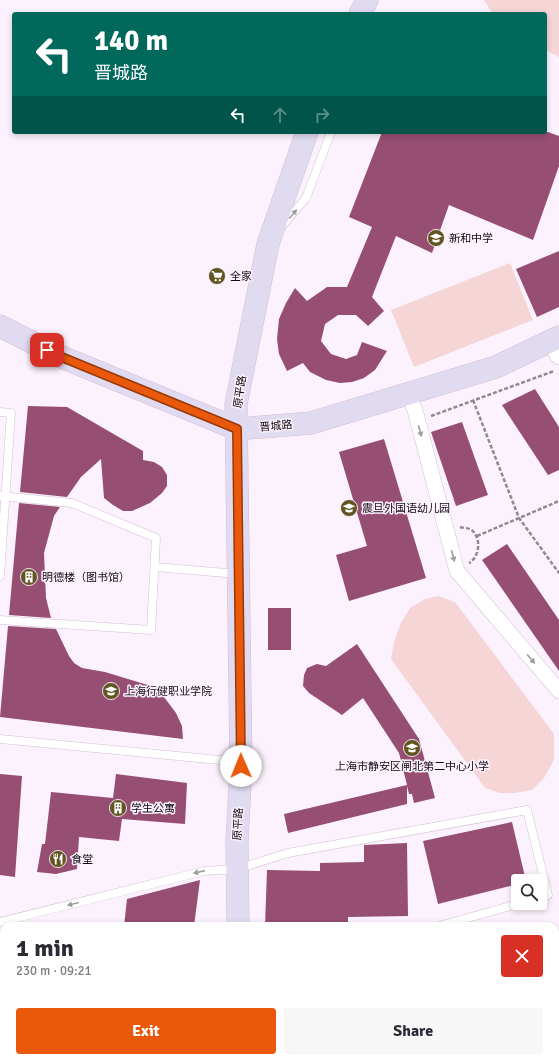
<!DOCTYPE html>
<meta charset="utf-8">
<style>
body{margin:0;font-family:Signika,"Noto Sans SC",sans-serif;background:#f7f7f7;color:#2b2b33;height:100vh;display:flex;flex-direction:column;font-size:15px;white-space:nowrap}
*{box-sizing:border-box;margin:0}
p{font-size:13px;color:#7c7c81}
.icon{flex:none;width:22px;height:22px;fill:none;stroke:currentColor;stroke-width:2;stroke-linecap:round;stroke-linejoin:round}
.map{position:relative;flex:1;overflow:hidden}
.details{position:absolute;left:0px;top:922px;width:559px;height:140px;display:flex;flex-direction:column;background:#fff;border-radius:12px 12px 0 0;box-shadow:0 2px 6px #0003}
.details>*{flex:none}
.guide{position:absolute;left:12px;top:12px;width:535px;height:122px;border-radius:4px;box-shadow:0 2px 6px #0003;background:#00695c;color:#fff;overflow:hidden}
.tools{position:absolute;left:511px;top:874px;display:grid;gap:8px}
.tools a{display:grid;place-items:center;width:36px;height:36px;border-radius:4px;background:#fff;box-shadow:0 2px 6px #0003;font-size:20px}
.pin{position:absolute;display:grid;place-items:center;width:34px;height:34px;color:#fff;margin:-17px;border-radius:8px;box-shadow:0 2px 6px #0006}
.me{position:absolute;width:44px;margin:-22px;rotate:359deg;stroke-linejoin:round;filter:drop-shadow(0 0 3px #0008)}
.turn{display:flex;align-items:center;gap:14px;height:84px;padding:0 16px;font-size:18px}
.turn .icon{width:52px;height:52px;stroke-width:2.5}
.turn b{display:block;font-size:28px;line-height:34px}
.lanes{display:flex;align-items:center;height:38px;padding:0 16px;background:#0003;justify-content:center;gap:20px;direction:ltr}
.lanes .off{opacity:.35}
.round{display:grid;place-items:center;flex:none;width:42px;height:42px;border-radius:4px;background:#f7f7f7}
.head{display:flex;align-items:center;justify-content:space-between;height:68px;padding:0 16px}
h1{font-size:24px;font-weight:800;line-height:30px}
.button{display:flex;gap:8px;margin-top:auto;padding:8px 16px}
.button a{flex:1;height:46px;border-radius:4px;background:#ea580c;color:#fff;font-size:16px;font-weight:800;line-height:46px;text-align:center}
.button a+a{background:#f7f7f7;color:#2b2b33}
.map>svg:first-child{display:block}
.green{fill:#f5d5d6}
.building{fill:#974e73}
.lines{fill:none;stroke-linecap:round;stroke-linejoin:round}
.lane-casing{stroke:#d4bdd7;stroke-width:9}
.street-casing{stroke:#d4bdd7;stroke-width:16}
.secondary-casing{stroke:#d4bdd7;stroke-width:23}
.path{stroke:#918892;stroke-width:2.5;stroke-dasharray:4 2;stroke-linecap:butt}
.lane{stroke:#fff;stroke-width:8}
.street{stroke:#fff;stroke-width:15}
.secondary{stroke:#e1dbf1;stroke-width:22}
.oneway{fill:#a09da0}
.route-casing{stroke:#983908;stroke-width:10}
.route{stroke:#ea580c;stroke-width:7}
.labels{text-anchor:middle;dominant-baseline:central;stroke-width:3;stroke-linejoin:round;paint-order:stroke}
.poi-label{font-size:11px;fill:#110a12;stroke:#fcf2fd;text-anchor:start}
.street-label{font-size:11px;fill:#110a12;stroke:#fcf2fd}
</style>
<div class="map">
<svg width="559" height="1062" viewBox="0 0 559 1062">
<rect width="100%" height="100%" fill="#fcf2fd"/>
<g class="green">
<path d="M484 0H559V57L545 50V14H493Z"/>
<path d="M510 263 533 320 414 367 391 310Z"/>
<path d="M438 596 455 602 554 734V760L544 778 532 790 514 793H500L485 788 391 659 394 642 401 623 410 608 425 599Z"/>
</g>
<g class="building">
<path d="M382 132H548L559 136V166L533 240 449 205 432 253 396 236 372 297 384 311 368 326 356 315H338L325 324 321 341 331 354 346 359 357 355 362 342 387 351 375 370 364 378 352 382 340 383 326 380 310 372 303 363 287 371 279 354 277 339 279 319 286 303 295 288 307 301 327 287H347L372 227 349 217Z"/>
<path d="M559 251V307L537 317 516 269Z"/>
<path d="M535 389 559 427V470L548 475 502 405Z"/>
<path d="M28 406 67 407 143 451V460L154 462 162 467 167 475V486L162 493 150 503 132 511H123L113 505 104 498 101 459 81 477 67 497 20 492Z"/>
<path d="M462 422 488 495 456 506 431 432Z"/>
<path d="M384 439 426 578 349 601 336 555 367 546 339 452Z"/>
<path d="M19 503 60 507 54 516 44 553 46 598 51 618 9 615Z"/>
<path d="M507 544 559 620V671L482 560Z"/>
<rect x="268" y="608" width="23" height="42"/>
<path d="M8 626 56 629 69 656 74 663 82 668 105 672 151 686 164 697 176 713 182 726 183 739 0 717Z"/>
<path d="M357 644 419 739 435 798 414 803 412 794H409L407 786V804L288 833 284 814 407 785 399 753 363 698 342 715 309 693 303 686 304 675 307 668 317 664 326 666Z"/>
<path d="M0 774 22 776 15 877 0 875Z"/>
<path d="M116 774 187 783 185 824 122 819 119 841 79 837 77 869 56 874 37 872 42 844H45L51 792 113 798Z"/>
<path d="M512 822 526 881H518V884L438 904 423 841Z"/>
<path d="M407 843 408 916 348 917V926H265L267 870 320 871V863L364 862V845Z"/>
<path d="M200 880 194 926H124L127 899Z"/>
</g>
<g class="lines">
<g class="lane-casing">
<g id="lane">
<path d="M282 226 306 198 331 132"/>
<path d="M0 412 11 413 0 576"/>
<path d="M0 496 72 503 156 538 151 630 0 620"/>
<path d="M155 567 238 574"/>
<path d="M0 739 240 762"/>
<path d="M0 922 204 871 237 869 288 853 527 810 548 895 540 898"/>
<path d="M439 926 521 903"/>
<path d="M200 1062 201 1058"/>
</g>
</g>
<g class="street-casing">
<g id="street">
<path d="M550 341 557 355 559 357"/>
<path d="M408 394 415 410 457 571 559 691"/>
</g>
</g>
<g class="secondary-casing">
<g id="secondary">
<path d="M360 14 367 0"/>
<path d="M0 326 59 356 237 429 311 423 496 367 559 337"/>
<path d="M238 926 237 841 241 766 236 404 268 244 307 132"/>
<path d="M555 1009 559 1008"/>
<path d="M555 1034 559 1033"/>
<path d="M240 1058V1062"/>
<path d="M345 1062 361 1058"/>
<path d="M443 1062 459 1058"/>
</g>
</g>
<g class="path">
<path d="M473 400 519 518 559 573"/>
<path d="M431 416 554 371"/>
<path d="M460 527C463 528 467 528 470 529 482 536 480 557 469 563"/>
<path d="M477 536 559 501"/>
<path d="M0 1013 4 1014"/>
<path d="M0 1043 4 1042"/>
<path d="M25 1058 26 1062"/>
</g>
<use href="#lane" class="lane"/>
<use href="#street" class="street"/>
<use href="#secondary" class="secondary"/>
</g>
<defs><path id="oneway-solid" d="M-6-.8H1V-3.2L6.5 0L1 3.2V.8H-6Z"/></defs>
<g class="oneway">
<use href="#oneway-solid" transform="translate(293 214) rotate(-50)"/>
<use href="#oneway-solid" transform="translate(420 431) rotate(75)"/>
<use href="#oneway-solid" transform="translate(453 556) rotate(75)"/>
<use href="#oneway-solid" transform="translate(531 659) rotate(50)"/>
<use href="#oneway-solid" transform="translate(199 872) rotate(167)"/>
<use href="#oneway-solid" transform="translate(73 904) rotate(166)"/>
</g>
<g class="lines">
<g class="route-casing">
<path id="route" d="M47 350 59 356 237 429 241 766"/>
</g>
<use href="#route" class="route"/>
</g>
<defs>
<g id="school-disc" transform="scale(0.9)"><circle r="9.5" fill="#615622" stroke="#fcf2fd"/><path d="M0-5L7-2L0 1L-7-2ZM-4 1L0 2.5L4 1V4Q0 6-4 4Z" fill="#fff"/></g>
<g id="supermarket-disc" transform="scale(0.9)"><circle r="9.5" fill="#615622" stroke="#fcf2fd"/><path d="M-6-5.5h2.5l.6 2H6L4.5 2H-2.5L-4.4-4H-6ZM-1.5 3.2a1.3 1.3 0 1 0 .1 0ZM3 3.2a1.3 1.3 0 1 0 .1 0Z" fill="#fff"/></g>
<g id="building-disc" transform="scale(0.9)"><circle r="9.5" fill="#615622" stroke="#fcf2fd"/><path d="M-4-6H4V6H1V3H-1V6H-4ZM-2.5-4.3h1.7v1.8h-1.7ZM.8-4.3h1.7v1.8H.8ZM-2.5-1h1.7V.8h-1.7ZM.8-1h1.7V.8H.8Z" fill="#fff"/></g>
<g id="restaurant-disc" transform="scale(0.9)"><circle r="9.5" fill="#615622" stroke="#fcf2fd"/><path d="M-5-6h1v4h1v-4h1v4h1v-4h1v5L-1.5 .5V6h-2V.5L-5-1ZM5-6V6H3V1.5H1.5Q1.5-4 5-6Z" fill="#fff"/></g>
</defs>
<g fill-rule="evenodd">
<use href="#school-disc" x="436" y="238"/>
<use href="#supermarket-disc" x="217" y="276"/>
<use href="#school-disc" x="349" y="508"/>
<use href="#building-disc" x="29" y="577"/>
<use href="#school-disc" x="111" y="691"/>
<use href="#school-disc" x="412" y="748"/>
<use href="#building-disc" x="118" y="808"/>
<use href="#restaurant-disc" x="58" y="859"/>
</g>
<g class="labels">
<g class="poi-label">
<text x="449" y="238">新和中学</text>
<text x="230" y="276">全家</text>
<text x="362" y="508">震旦外国语幼儿园</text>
<text x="42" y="577">明德楼（图书馆）</text>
<text x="124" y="691">上海行健职业学院</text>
<text x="412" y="766" text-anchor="middle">上海市静安区闸北第二中心小学</text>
<text x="131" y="808">学生公寓</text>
<text x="71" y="859">食堂</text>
</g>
<g class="street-label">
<text transform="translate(240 392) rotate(-81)">原平路</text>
<text transform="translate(276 426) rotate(-5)">晋城路</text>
<text transform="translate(238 824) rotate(-87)">原平路</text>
</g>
</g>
</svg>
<div class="tools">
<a><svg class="icon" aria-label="search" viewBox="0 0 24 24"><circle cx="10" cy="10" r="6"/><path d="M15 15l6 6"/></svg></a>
</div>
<div class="pin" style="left:47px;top:350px;background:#d93025"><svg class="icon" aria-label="arrive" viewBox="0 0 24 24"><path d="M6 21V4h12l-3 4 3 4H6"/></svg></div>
<svg class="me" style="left:241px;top:766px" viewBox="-20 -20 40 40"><circle r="19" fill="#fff"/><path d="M0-13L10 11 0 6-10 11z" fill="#ea580c"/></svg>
<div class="guide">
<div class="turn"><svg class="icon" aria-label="left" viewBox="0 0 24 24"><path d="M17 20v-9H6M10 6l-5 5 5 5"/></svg><div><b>140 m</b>晋城路</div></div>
<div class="lanes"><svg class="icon" aria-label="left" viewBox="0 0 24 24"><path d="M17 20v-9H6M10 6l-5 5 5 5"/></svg><svg class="icon off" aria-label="ahead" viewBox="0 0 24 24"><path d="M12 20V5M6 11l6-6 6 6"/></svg><svg class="icon off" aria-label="right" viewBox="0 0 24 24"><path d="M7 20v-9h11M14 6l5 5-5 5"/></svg></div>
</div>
<section class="details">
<div class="head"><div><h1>1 min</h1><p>230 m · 09:21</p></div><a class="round" style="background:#d93025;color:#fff"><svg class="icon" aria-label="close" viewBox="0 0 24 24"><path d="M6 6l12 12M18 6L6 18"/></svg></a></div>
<div class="button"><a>Exit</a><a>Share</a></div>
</section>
</div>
